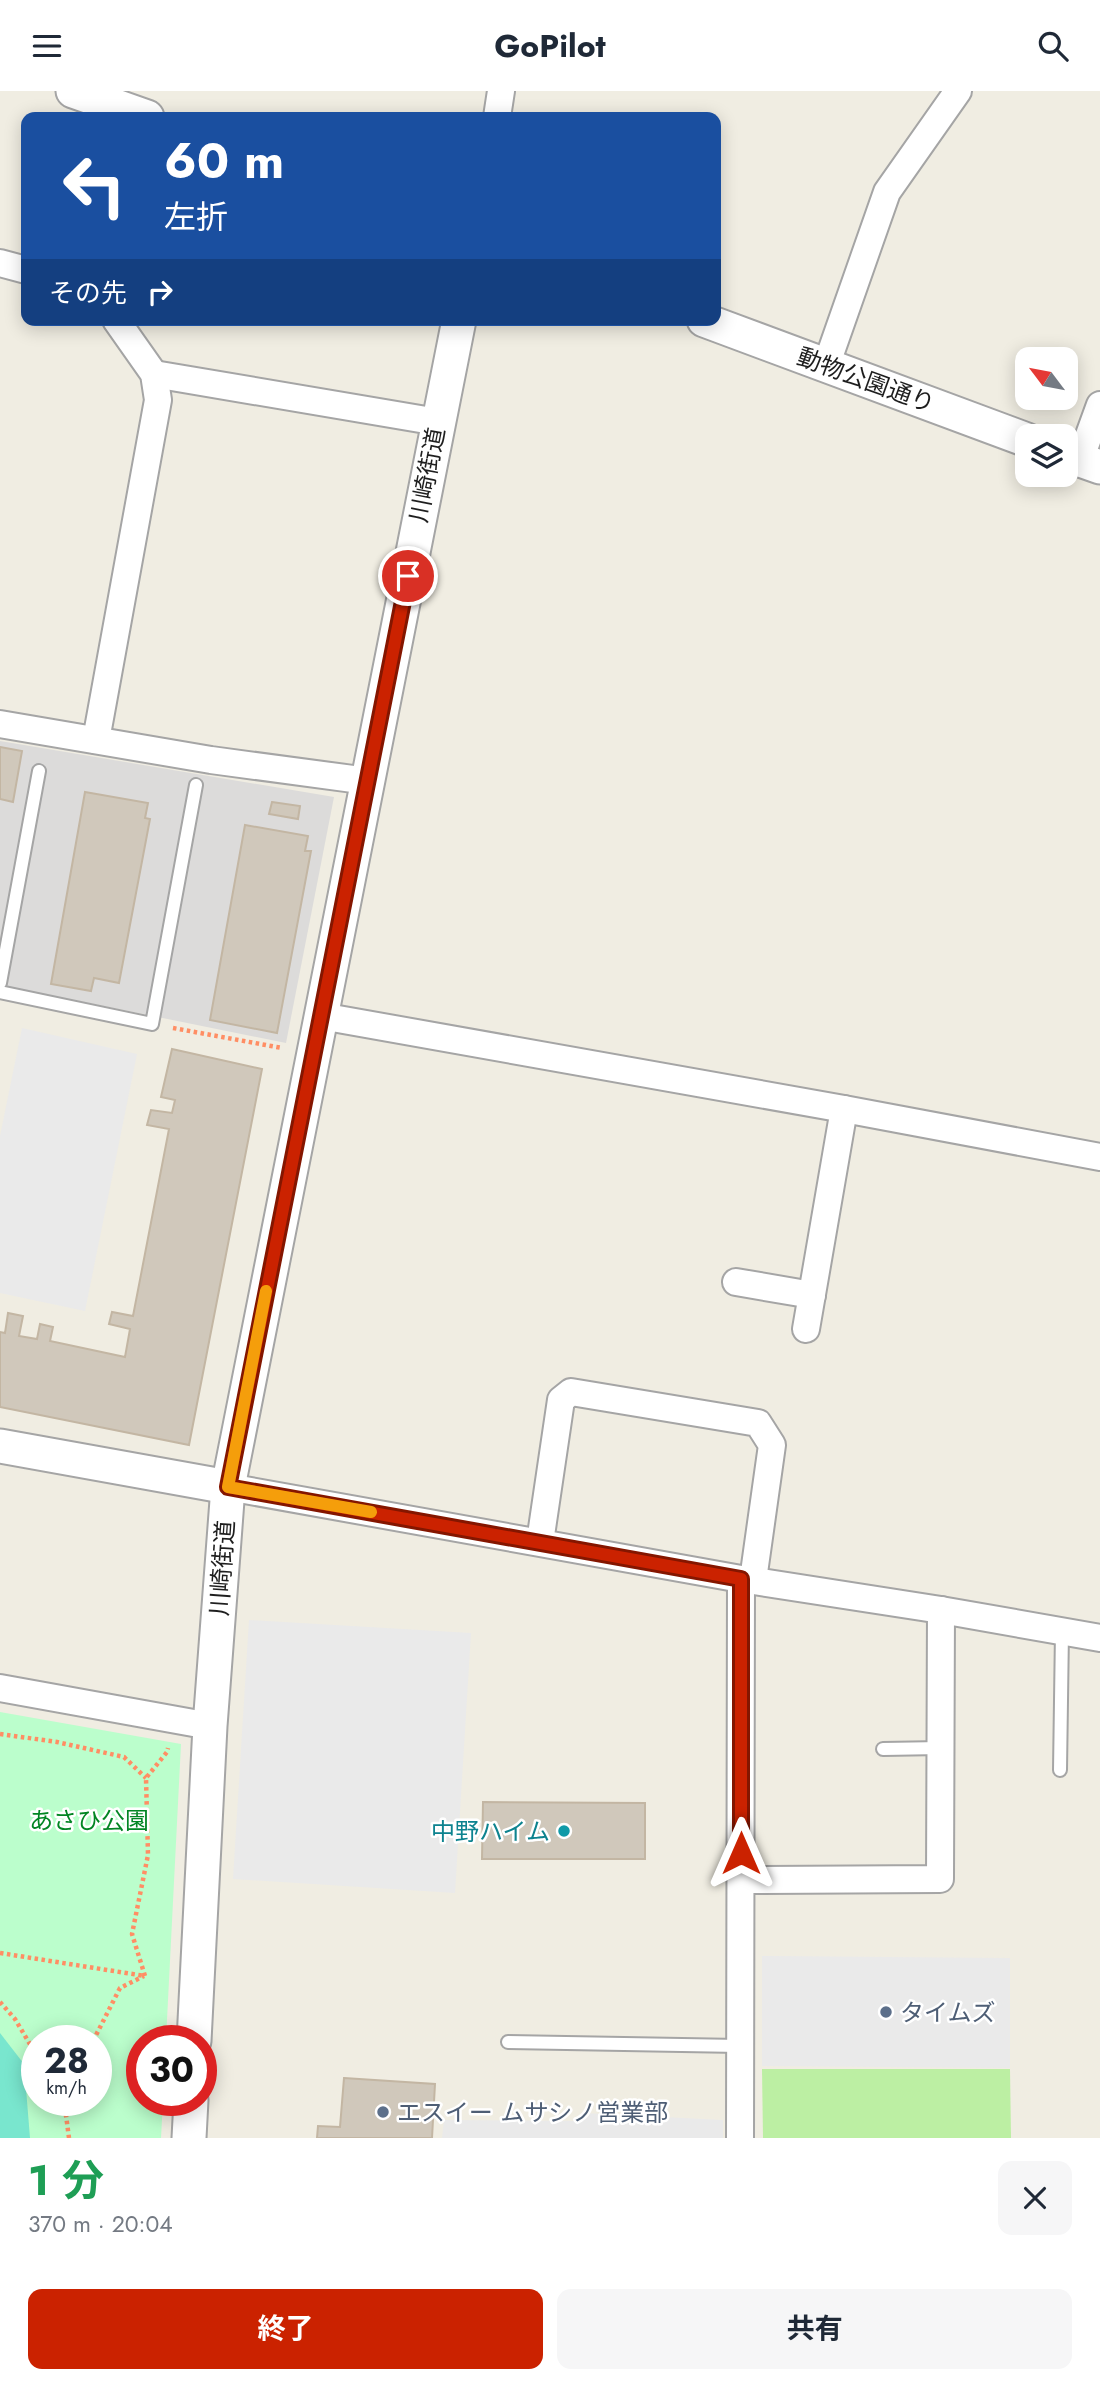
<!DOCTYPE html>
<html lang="ja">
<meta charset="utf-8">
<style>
body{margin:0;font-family:Jost,"Noto Sans JP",sans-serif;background:#f6f6f7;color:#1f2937;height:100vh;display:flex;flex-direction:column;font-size:26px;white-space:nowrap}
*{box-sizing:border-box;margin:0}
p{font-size:23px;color:#747a83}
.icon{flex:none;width:38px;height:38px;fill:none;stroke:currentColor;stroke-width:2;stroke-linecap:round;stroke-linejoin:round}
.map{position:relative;height:2047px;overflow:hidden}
.drawer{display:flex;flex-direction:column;background:#fff;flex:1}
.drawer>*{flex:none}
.banner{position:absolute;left:21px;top:21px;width:700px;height:214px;border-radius:14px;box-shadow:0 4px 18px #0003;background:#1a4fa0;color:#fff;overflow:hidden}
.needle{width:46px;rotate:302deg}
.tools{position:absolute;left:1015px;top:256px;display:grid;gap:14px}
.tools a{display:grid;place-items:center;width:63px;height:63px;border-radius:14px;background:#fff;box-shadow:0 4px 18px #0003;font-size:35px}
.speed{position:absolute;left:21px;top:1934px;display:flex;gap:14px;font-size:35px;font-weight:700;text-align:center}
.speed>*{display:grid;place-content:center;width:91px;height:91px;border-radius:50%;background:#fff;box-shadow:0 4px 18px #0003;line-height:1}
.speed small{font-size:18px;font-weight:400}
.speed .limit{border:10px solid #d22;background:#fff;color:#111}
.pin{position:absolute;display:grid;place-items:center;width:60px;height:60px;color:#fff;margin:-30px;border:4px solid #fff;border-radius:50%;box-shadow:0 2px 7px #0007}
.me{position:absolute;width:77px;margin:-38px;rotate:0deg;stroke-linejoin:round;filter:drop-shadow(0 0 5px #0008)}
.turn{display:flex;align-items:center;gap:24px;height:147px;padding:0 28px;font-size:32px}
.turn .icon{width:91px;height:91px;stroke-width:2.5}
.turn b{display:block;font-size:49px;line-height:60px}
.then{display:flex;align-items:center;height:66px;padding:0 28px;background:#0003;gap:14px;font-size:26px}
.round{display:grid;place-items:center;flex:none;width:74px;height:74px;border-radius:14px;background:#f6f6f7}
.summary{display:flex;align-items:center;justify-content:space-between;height:119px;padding:0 28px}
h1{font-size:42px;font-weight:700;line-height:52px;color:#1e9e55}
.action{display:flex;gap:14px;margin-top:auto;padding:14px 28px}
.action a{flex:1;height:80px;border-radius:14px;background:#cb2200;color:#fff;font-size:28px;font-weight:700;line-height:80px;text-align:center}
.action a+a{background:#f6f6f7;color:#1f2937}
header{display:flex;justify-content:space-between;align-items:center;height:91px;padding:0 28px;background:#fff;font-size:32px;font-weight:700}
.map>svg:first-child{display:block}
.residential{fill:#dcdbda}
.grass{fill:#bcefa3}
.park{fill:#bbfecc;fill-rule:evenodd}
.pitch{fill:#79e6ce}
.parking{fill:#eaeaea}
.building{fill:#d0c8bb;stroke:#c3b6a3;stroke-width:2}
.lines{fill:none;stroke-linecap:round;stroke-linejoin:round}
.service-casing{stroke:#a5a5a5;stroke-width:16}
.minor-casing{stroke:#a5a5a5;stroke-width:30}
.tertiary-casing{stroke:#a5a5a5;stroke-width:37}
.path{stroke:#ff8e64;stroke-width:4.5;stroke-dasharray:3.5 3.5;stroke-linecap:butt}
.service{stroke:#fff;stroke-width:12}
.minor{stroke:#fff;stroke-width:26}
.tertiary{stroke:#fff;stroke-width:33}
.route-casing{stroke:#841600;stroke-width:18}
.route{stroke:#cb2200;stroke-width:12}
.slow{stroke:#f59e0b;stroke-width:12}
.culture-dot{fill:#0f9aa8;stroke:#fff;stroke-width:2.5}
.service-dot{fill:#5c6f8a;stroke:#fff;stroke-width:2.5}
.labels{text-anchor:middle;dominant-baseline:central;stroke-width:5;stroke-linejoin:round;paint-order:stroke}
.street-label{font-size:24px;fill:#1e1e1e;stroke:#fff}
.park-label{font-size:24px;fill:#028523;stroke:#fff}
.culture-label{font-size:24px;fill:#0d838f;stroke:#fff;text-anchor:end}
.service-label{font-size:24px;fill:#4e5e75;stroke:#fff;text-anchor:start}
</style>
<header><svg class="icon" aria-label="menu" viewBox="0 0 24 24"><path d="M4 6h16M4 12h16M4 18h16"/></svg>GoPilot<svg class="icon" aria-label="search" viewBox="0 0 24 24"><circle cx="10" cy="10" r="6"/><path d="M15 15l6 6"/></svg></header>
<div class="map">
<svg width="1100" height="2047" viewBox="0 0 1100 2047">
<rect width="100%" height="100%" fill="#f0ede2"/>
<path class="residential" d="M0 650 334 706 286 952 0 894Z"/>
<path class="grass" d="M762 1978H1010L1011 2047H763Z"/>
<path class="park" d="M0 1621 181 1653 166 1949 142 1950V2009H163L161 2047H0ZM37 1950H96V2009H37Z"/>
<path class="pitch" d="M0 1942 24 1973 30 2047H0Z"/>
<g class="parking">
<path d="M22 937 137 963 85 1220 0 1202V1045Z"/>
<path d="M249 1529 471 1542 455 1802 233 1788Z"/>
<path d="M762 1865 1010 1867V1977L762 1975Z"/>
<path d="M583 2022 723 2029V2047H442L444 2029 581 2030Z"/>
</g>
<g class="building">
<path d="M0 656 22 660 13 711 0 708Z"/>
<path d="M85 701 148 712 145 727 150 728 119 892 94 887 91 900 51 893Z"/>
<path d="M272 711 300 715 298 728 269 723Z"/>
<path d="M245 734 308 745 305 760H311L277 942 210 929Z"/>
<path d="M172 958 262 978 189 1354 0 1316V1241L5 1242 8 1222 23 1225 19 1245 37 1248 40 1233 53 1236 50 1250 125 1266 130 1238 109 1233 112 1221 133 1225 169 1038 147 1034 151 1019 172 1022 175 1009 161 1006Z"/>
<path d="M483 1711 645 1712V1768H482Z"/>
<path d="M344 1987 435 1993 432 2047H317L318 2035 340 2036Z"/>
</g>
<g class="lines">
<g class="service-casing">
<g id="service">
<path d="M0 892 39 680"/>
<path d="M0 901 152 933 196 694"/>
<path d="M883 1658 941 1657"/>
<path d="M1060 1679 1062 1540"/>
<path d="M508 1951 740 1955"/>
</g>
</g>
<g class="minor-casing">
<g id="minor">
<path d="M497 26 501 0"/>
<path d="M0 172 26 179"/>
<path d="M826 275 887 101 958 0"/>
<path d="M154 283 438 331"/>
<path d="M1080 369 1100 314"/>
<path d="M0 633 211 669 368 690"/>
<path d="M96 649 158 309 154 283 116 229"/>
<path d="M321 925 844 1018 1100 1066"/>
<path d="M736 1191 812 1204"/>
<path d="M806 1238 844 1018"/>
<path d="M228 1396 741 1488 941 1519 1100 1547"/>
<path d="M540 1451 561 1309 571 1301 758 1332 772 1354 753 1489"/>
<path d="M0 1597 210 1635"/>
<path d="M741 1789 940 1788 941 1519"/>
<path d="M740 2047 741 1488"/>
</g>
</g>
<g class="tertiary-casing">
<g id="tertiary">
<path d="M73 0 147 26"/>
<path d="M704 229 1027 349"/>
<path d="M1066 364 1100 376"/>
<path d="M0 1355 228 1396"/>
<path d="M194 1950 210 1635 228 1396 459 229"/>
<path d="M189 2047 191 2009"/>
</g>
</g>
<g class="path">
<path d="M173 937 282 957"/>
<path d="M0 1643 57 1651 124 1666 146 1687"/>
<path d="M0 1862 145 1885"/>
<path d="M145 1885 132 1843 148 1764 146 1687 167 1661 168 1657"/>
<path d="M0 1911 15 1928 37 1965"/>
<path d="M93 1950 120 1897 144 1885"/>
<path d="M64 2009 69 2047"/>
</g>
<use href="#service" class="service"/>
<use href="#minor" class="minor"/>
<use href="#tertiary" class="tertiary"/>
</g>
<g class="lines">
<g class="route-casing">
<path id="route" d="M408 485 228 1396 741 1488V1762"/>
</g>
<use href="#route" class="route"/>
<path class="slow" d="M266 1200 228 1396 371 1421"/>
</g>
<circle class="culture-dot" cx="564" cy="1740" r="7"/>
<g class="service-dot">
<circle cx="886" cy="1921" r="7"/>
<circle cx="383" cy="2021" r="7"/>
</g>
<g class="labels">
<g class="street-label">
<text transform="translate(866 289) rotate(20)">動物公園通り</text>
<text transform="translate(427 384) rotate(-79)">川崎街道</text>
<text transform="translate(222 1477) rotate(-86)">川崎街道</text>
</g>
<g class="park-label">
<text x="89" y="1729">あさひ公園</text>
</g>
<g class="culture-label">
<text x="550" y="1740">中野ハイム</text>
</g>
<g class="service-label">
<text x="900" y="1921">タイムズ</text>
<text x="397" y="2021">エスイー ムサシノ営業部</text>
</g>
</g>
</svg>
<div class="tools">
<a><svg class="needle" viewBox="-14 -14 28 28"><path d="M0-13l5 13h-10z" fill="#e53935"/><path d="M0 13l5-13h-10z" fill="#747a83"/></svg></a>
<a><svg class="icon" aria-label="layers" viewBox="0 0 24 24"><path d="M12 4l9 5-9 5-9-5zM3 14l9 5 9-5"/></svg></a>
</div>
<div class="speed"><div>28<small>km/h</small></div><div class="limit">30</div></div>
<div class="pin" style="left:408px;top:485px;background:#d93025"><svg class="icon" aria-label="arrive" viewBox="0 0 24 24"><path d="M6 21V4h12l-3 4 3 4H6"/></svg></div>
<svg class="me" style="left:741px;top:1762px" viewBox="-20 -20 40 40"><path d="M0-17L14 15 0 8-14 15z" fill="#cb2200" stroke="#fff" stroke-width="4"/></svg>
<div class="banner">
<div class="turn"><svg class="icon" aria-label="left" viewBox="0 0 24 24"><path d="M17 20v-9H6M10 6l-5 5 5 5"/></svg><div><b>60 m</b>左折</div></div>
<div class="then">その先<svg class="icon" aria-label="right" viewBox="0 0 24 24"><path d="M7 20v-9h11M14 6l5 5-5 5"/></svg></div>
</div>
</div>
<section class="drawer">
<div class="summary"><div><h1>1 分</h1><p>370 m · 20:04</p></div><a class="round"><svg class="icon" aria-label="close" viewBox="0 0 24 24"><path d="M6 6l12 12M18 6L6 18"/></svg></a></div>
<div class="action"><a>終了</a><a>共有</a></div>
</section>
